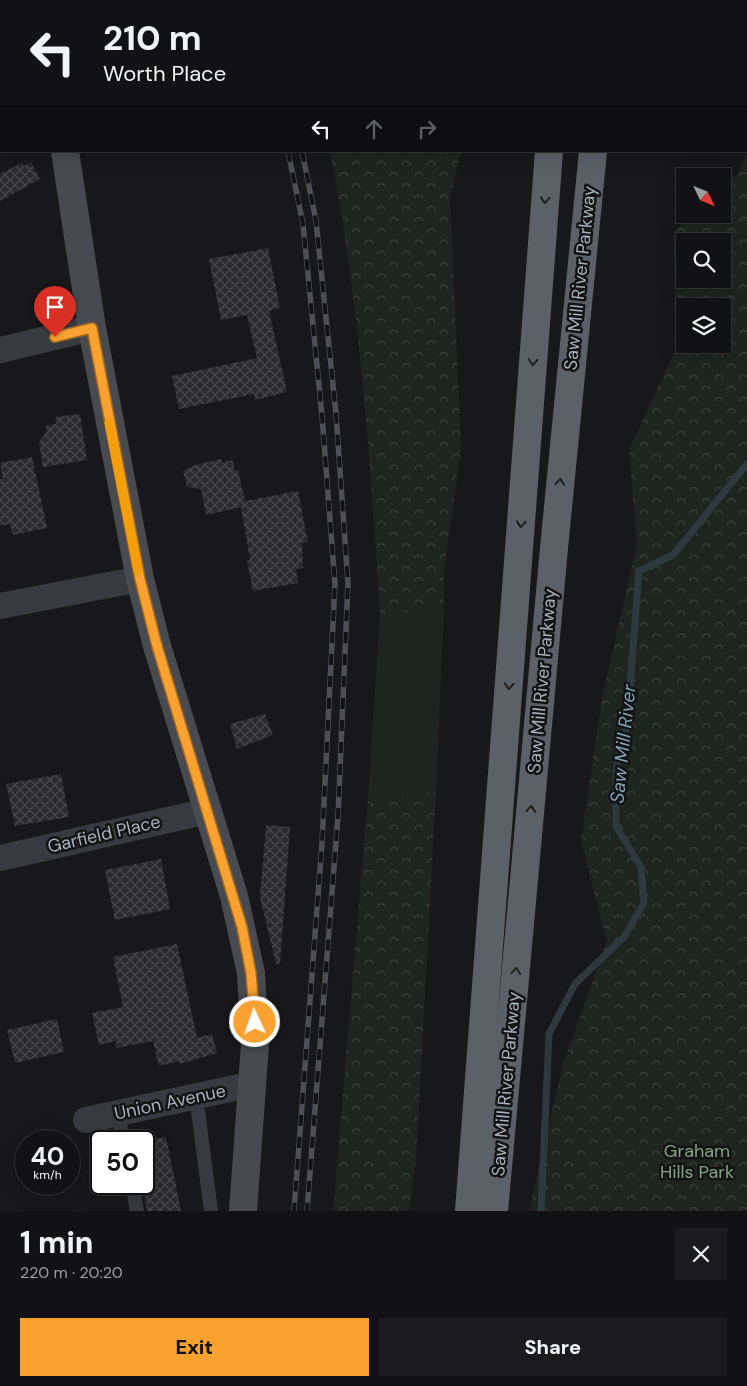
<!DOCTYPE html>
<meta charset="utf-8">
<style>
body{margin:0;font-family:"DM Sans",sans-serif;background:#1b1b1d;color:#f1f3f6;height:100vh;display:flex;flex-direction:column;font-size:19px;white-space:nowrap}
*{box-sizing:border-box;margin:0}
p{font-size:16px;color:#9c9ea0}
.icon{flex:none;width:28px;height:28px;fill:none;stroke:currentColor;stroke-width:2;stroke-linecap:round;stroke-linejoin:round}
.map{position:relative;height:1211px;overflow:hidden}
.side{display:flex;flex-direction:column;background:#121214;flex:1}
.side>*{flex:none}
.banner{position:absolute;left:0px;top:0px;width:748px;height:152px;box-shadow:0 5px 20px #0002,0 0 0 1px #313234;background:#121214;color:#f1f3f6;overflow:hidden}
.needle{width:32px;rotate:133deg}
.buttons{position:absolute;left:676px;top:168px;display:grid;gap:10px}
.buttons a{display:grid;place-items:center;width:55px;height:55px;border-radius:0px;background:#121214;box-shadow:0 5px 20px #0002,0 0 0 1px #313234;font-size:25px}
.speed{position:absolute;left:15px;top:1130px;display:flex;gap:10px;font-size:25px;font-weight:700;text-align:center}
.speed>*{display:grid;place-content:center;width:65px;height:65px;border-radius:50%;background:#121214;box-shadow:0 5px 20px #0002,0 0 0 1px #313234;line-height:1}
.speed small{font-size:12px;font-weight:400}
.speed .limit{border:2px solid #111;border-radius:8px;background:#fff;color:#111}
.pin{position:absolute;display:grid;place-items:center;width:42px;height:42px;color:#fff;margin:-51px -21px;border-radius:50% 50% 50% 0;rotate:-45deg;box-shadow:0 0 5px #0007}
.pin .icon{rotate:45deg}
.me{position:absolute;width:55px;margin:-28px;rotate:357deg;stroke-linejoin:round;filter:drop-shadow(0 0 4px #0008)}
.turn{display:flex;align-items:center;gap:18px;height:105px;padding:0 20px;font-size:22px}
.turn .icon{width:65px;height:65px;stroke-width:2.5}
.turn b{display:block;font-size:35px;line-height:42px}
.lanes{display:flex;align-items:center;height:48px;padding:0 20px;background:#0003;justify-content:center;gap:25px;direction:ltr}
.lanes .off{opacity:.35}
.round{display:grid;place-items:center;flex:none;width:52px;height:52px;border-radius:0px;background:#1b1b1d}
.headline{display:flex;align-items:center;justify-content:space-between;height:85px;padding:0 20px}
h1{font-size:30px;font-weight:800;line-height:38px}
.button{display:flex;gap:10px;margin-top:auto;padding:10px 20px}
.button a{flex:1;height:58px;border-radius:0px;background:#f9a131;color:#111;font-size:20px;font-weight:800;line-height:58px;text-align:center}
.button a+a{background:#1b1b1d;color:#f1f3f6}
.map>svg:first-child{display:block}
.green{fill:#1d251e}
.forest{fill:url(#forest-crowns);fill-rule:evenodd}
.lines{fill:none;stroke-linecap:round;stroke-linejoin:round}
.stream{stroke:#2d393f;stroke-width:7}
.building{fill:url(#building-cross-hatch)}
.service{stroke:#393a3f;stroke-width:14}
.minor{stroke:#393a3f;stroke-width:26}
.secondary{stroke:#474a4f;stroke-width:28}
.trunk{stroke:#5c6067;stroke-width:28}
.rail-casing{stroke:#4c4f54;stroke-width:5.5}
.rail{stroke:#131315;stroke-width:4;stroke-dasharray:11;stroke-linecap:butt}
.oneway{stroke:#1e1f21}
.route-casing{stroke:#a26920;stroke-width:12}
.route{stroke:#f9a131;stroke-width:9}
.slow{stroke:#f59e0b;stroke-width:9}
.labels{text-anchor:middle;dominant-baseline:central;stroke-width:5;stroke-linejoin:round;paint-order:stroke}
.street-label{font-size:18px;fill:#aab0ba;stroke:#131315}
.park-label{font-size:18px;fill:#82a680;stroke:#131315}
.water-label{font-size:19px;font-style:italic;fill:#80a2b6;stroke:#131315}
</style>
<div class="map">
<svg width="747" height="1211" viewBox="0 0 747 1211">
<defs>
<pattern id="forest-crowns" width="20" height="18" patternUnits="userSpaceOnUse" patternTransform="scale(1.25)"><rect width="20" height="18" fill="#1d251e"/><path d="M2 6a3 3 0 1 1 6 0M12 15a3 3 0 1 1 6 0" fill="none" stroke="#3b423d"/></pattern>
<pattern id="building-cross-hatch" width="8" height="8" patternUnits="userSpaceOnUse" patternTransform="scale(1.25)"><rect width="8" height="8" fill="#2b2b2e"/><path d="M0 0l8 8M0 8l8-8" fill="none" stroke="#47474a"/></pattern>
</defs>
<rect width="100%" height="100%" fill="#18181a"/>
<path class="green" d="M444 607 436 792 368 797 380 615Z"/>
<g class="forest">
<path d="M298 0H493L298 1Z"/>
<path d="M330 151H461L450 199 461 448 444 571V607L380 615C370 460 360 304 330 151Z"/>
<path d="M747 152V1211H529L563 1064 607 941 581 842 602 697 637 544 629 449 677 347 673 232 694 214H722L723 187 738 173ZM685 241H722V279H685ZM685 306H722V344H685Z"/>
<path d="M436 792 416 1158 409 1211H333L368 797Z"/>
</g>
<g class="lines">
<path class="stream" d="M541 1211 549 1034 575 984 624 937 644 903 641 867 616 826V771L627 725 639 571 673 555 747 464"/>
</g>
<g class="building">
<path d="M31 162 40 179 0 201V174L22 163 24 166Z"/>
<path d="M268 248 280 308 269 311 287 392 255 400 254 394 179 409 172 376 257 358 247 315 221 320 209 259Z"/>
<path d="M80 414 87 460 43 467 39 442 47 431 46 425 56 424 55 417Z"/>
<path d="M32 457 47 528 13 535 10 524 0 526V479H3L0 463Z"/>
<path d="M221 459 222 463 233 460 235 471 238 470 245 501 298 491 308 542 302 543 303 568 296 569 298 583 253 591 247 561 250 560 241 507 206 515 201 489 187 487 183 471 195 465Z"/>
<path d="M265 714 273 735 237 749 230 724Z"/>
<path d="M61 774 69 817 15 826 6 784Z"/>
<path d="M266 825 290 827 280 964H276L260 897Z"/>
<path d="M161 859 170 909 115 920 105 870Z"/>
<path d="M177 944 197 1038 212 1034 217 1053 180 1064 179 1061 159 1066 153 1041 117 1048 115 1041 99 1045 92 1013 123 1007 113 957Z"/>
<path d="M57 1019 64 1052 15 1063 7 1030Z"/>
<path d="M166 1137 181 1211H147L142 1184H144V1141Z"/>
</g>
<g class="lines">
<g class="service">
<path d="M196 1096 211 1211"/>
<path d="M118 1113 123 1141"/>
<path d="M132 1184 137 1211"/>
</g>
<g class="minor">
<path d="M0 87 1 88"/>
<path d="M0 350 92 328"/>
<path d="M0 606 140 579"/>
<path d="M0 858 208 811"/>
<path d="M86 1120 253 1084"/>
</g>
<g class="secondary">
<path d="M47 0V1"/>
<path d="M65 151 92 328 140 579 157 646 234 896 251 973 255 1044 243 1211"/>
</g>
<g class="trunk">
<path d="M560 1V0"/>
<path d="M607 1V0"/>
<path d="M469 1211 549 151"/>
<path d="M494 1211 554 548 593 151"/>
</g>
<g class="rail-casing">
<g id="rail">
<path d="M257 0V1"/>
<path d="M271 0V1"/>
<path d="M288 151 303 224 322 416 335 584 322 843 294 1211"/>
<path d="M302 151 316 221 336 414 348 583 338 816 307 1211"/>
</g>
</g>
<use href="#rail" class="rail"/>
</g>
<defs><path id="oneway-chevron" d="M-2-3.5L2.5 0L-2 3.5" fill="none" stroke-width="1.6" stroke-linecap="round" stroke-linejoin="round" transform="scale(1.25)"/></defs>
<g class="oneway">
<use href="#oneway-chevron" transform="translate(545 200) rotate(94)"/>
<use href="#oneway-chevron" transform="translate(533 362) rotate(94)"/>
<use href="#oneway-chevron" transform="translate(560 482) rotate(-84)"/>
<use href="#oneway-chevron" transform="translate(521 524) rotate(94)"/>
<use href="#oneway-chevron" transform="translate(509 686) rotate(94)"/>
<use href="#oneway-chevron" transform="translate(531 809) rotate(-85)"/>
<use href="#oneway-chevron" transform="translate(516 971) rotate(-85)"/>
</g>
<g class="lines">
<g class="route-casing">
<path id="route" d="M55 337 92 328 140 579 157 646 242 927 251 973 255 1022"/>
</g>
<use href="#route" class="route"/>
<path class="slow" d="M109 423 138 571"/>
</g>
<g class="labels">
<g class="street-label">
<text transform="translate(580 278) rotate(-84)">Saw Mill River Parkway</text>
<text transform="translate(542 681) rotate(-85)">Saw Mill River Parkway</text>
<text transform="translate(104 834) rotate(-13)">Garfield Place</text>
<text transform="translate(506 1084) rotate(-85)">Saw Mill River Parkway</text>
<text transform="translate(170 1102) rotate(-12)">Union Avenue</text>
</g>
<g class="park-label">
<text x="697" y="1151">Graham<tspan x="697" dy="21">Hills Park</tspan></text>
</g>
<g class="water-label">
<text transform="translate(623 744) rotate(-84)">Saw Mill River</text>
</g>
</g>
</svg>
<div class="buttons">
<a><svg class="needle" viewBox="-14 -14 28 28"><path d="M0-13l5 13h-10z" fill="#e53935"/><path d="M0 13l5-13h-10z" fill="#9c9ea0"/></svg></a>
<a><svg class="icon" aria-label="search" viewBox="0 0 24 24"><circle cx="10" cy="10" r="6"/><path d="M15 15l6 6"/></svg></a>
<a><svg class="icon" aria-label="layers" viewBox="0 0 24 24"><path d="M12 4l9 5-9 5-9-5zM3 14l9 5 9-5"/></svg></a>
</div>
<div class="speed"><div>40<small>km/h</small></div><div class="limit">50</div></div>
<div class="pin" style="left:55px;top:337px;background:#d93025"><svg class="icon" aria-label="arrive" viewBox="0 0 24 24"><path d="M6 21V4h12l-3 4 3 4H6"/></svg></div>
<svg class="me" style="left:255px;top:1022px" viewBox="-20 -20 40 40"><circle r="17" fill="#f9a131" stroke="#fff" stroke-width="3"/><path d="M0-11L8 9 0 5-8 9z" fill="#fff"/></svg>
<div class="banner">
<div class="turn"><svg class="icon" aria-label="left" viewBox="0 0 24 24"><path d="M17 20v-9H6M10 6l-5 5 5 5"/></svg><div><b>210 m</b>Worth Place</div></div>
<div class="lanes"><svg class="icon" aria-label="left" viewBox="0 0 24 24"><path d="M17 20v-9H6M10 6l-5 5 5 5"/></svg><svg class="icon off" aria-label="ahead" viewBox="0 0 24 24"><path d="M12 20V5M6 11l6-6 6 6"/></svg><svg class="icon off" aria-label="right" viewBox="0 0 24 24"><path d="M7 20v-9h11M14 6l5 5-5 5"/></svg></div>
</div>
</div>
<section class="side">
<div class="headline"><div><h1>1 min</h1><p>220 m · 20:20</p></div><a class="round"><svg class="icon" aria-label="close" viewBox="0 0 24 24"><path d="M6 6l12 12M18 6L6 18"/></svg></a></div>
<div class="button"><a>Exit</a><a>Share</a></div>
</section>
